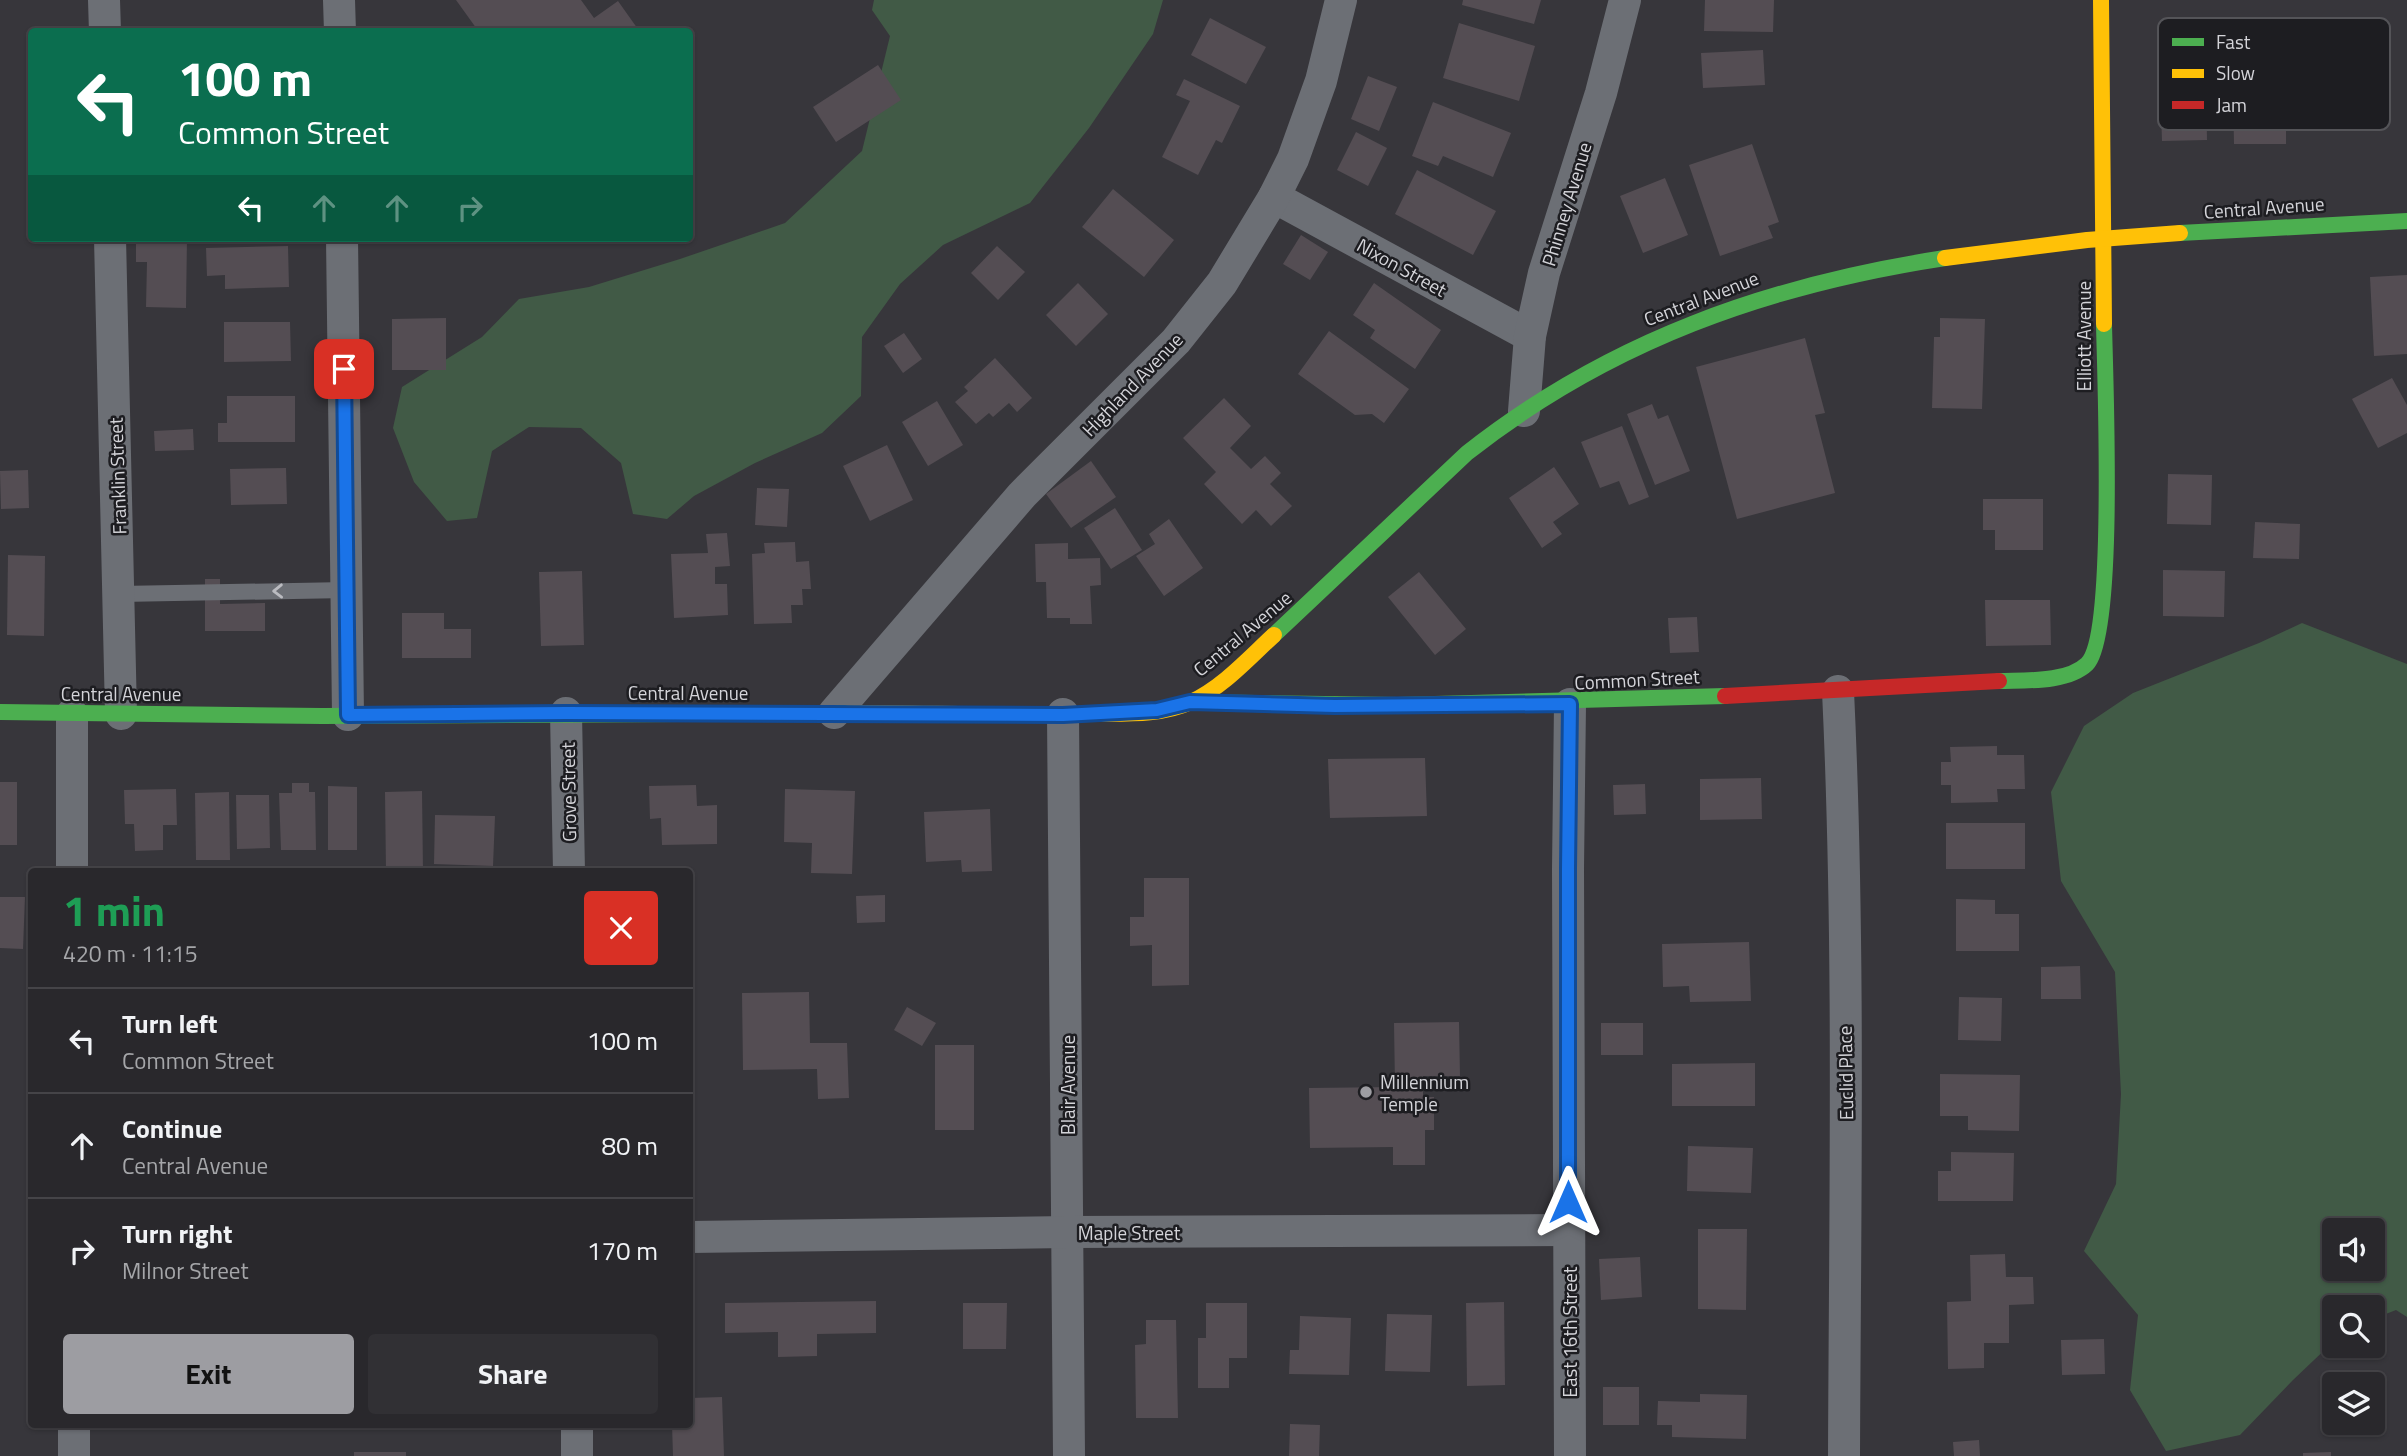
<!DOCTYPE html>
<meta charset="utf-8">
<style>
body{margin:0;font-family:"Titillium Web",sans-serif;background:#313034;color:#f1f3f6;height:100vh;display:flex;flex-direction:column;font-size:26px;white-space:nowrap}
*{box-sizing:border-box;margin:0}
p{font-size:23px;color:#a5a6a9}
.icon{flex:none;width:38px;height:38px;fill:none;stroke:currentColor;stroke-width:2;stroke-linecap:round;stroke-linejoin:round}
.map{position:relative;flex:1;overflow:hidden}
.panel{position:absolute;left:28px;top:868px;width:665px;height:560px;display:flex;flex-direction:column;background:#29282c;border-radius:7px;box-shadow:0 2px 5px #0004,0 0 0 2px #454448}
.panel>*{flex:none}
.top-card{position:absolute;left:28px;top:28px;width:665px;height:214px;border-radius:7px;box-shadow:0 2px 5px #0004,0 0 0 2px #454448;background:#0b6e4f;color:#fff;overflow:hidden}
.tools{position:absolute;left:2322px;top:1218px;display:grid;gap:14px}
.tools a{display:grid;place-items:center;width:63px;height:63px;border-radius:7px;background:#29282c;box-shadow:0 2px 5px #0004,0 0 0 2px #454448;font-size:35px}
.pin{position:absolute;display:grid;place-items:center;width:60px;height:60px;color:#fff;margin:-30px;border-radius:14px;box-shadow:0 4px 10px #0006}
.me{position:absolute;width:77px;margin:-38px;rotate:0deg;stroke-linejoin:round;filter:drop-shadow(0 0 5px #0008)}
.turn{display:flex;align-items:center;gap:24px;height:147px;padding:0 35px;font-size:32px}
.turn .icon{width:91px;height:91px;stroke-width:2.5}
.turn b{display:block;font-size:49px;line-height:60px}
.lanes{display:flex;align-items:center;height:66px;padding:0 35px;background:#0003;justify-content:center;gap:35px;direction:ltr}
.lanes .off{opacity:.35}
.round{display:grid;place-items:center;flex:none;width:74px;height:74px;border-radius:7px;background:#313034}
.summary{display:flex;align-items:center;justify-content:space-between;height:119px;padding:0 35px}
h1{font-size:42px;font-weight:700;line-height:52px;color:#1e9e55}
.action{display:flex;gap:14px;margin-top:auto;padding:14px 35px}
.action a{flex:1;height:80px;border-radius:7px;background:#9d9da2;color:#111;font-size:28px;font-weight:700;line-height:80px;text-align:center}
.action a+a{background:#313034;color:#f1f3f6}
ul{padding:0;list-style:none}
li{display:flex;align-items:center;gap:21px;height:105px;padding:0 35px;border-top:2px solid #454448}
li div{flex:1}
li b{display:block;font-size:26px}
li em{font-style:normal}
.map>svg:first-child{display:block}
.green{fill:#415a46;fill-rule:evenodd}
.building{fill:#544d53}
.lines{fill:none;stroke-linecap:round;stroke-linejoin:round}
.lane{stroke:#6c6f75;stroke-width:16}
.street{stroke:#6c6f75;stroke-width:32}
.fast{stroke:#4caf50;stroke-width:16}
.slow{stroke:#ffc107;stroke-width:16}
.jam{stroke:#c62828;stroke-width:16}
.oneway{stroke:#babbc0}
.route-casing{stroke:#114b97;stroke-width:18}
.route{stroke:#1a73e8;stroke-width:12}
.poi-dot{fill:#9d9da2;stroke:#1d1d21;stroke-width:2.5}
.labels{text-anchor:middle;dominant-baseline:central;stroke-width:5;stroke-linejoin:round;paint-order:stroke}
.street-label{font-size:19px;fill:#d4d4d9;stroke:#1d1d21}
.poi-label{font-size:19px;fill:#d4d4d9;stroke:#1d1d21;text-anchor:start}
.key{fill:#1d1d21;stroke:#545458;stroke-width:2}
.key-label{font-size:19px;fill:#d4d4d9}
</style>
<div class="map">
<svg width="2407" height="1456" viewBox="0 0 2407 1456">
<rect width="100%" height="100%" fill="#37363b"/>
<g class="green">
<path d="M874 0H1163L1153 34 1089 128 1030 203 943 245 900 284 862 337 861 396 822 433 755 463 694 496 667 519 633 514 621 463 581 428 529 427 492 451 477 518 447 521 414 482 393 428 402 387 482 337 519 299 589 287 680 259 785 223 862 151 890 36 872 10Z"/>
<path d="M2302 623 2407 664V1317L2396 1310 2373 1319V1307H2334V1341L2293 1380 2240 1435 2166 1451 2130 1390 2138 1315 2084 1251 2116 1184 2121 1094 2115 972 2061 881 2051 792 2084 726 2133 693 2259 643ZM2334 1230H2373V1269H2334Z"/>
</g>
<g class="building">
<path d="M456 0H581L594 18 618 1 640 32H479Z"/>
<path d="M1463 0H1541L1534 24 1462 5Z"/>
<path d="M1705 0H1774L1773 32 1704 31Z"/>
<path d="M1210 18 1266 47 1246 84 1191 55Z"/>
<path d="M1459 23 1535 46 1519 101 1443 78Z"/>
<path d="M1763 50 1765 85 1703 88 1701 53Z"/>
<path d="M878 65 901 100 836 142 813 107Z"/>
<path d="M1368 76 1397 87 1379 131 1351 119Z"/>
<path d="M2255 78H2286V144H2234L2233 92H2255Z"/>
<path d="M1184 79 1240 106 1222 143 1216 140 1198 175 1162 157 1190 101 1176 95Z"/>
<path d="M2160 79H2206L2207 140 2162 141Z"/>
<path d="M1433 102 1511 133 1493 177 1443 156 1438 166 1412 156Z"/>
<path d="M1356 132 1387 148 1368 186 1337 170Z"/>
<path d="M1752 144 1779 222 1768 226 1773 238 1720 256 1689 165Z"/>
<path d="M1417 170 1496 211 1473 255 1395 214Z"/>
<path d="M1665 178 1688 235 1643 253 1620 196Z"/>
<path d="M1113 189 1174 240 1144 277 1082 227Z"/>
<path d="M1301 235 1328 252 1310 280 1283 264Z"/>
<path d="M136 238H187L186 308 146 307 147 262H136Z"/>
<path d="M288 246 289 287 225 289V275L207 276 206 248Z"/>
<path d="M997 246 1025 272 998 300 971 273Z"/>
<path d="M2407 275V354L2374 356 2370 277Z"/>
<path d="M1078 283 1108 314 1076 346 1046 315Z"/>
<path d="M1374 283 1441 330 1415 369 1370 338 1375 330 1353 315Z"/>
<path d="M446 318V370H392V319Z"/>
<path d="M1940 318 1985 319 1982 409 1932 408 1934 337H1940Z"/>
<path d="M224 322H290L291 361 224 362Z"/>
<path d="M1329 331 1409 389 1384 423 1372 414 1355 415 1298 374Z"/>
<path d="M904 333 922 359 903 373 884 346Z"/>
<path d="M1805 338 1825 413 1815 415 1835 493 1737 519 1696 367Z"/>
<path d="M995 358 1032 398 1017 412 1009 403 993 417 989 413 976 424 955 402 968 391 964 387Z"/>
<path d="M2392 378 2407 405V433L2378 448 2352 399Z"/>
<path d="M227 396H295V442H218V423H227Z"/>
<path d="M1224 398 1251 426 1230 448 1251 469 1265 456 1281 473 1270 484 1292 506 1271 526 1256 510 1242 524 1204 484 1216 472 1183 438Z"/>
<path d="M937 401 963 445 928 466 902 422Z"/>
<path d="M1652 404 1658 419 1668 415 1690 471 1655 485 1627 414Z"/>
<path d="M1622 426 1649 497 1629 505 1619 481 1600 488 1581 442Z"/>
<path d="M193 429 194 450 155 451 154 431Z"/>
<path d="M887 445 913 500 870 521 843 466Z"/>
<path d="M1091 461 1116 497 1071 528 1046 494Z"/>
<path d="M1554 467 1579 504 1553 522 1562 534 1542 548 1509 498Z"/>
<path d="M286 468 287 504 231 505 230 469Z"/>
<path d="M28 470 29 508 1 509 0 471Z"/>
<path d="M2168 474 2212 475 2211 525 2167 524Z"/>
<path d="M757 488 789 489 787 527 755 525Z"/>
<path d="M1983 499H2043V550H1995V530H1983Z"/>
<path d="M1115 508 1142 550 1111 569 1084 528Z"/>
<path d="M1169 519 1203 568 1164 596 1136 556 1155 544 1149 534Z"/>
<path d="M2255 522 2300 524 2299 559 2253 558Z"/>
<path d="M727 533 730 566 715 567V584H727L728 615 674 618 671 554 708 553 706 534Z"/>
<path d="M795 542 796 562 809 561 811 589H802L803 605H791L792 623 754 624 752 554 765 553 764 543Z"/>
<path d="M1068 543V559L1100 558 1101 585 1090 586 1092 624H1070V618H1047L1046 582H1036L1035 544Z"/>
<path d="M8 555 45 556 44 636 7 635Z"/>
<path d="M2163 570 2225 571 2224 617 2163 616Z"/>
<path d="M582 571 584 645 541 646 539 572Z"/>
<path d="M1419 572 1466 629 1435 655 1388 597Z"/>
<path d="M205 579H220V604L265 603V631H205Z"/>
<path d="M1985 600H2050L2051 645 1986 646Z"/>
<path d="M402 613H444V629H471V658H402Z"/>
<path d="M1697 617 1699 652 1670 653 1668 618Z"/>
<path d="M1997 746V755H2024L2025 789H1997L1998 802 1951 803V785H1941V762H1951L1950 747Z"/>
<path d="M1425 758 1427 816 1330 818 1328 759Z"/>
<path d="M1761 778 1762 819 1700 820V779Z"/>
<rect x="0" y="782" width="17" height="63"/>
<path d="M292 783H309V792H315L316 850H281L279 793H292Z"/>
<path d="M1645 784 1646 814 1614 815 1613 785Z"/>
<path d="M696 785 697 806 717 805V844L662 845 661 818 650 819 649 786Z"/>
<path d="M328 786 357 787V850H328Z"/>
<path d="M176 789 177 825H163V850L135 851 134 824H125L124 790Z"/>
<path d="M785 789 855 791 852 874 811 873 812 843 784 842Z"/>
<path d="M422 791 423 872H386L385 792Z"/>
<path d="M229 792 230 860H196L195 793Z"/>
<path d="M236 795H269L270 848 237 849Z"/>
<path d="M990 809 992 871 962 872 961 860 926 862 924 812Z"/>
<path d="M435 815 495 816 493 866 434 864Z"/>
<rect x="1946" y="823" width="79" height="46"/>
<path d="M1144 878H1189V985L1152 986V945L1130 946V917H1144Z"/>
<path d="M885 895V922L857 923 856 896Z"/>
<path d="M0 897H25L23 949 0 948Z"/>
<path d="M1956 899 1995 900V914H2019V951H1956Z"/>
<path d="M1749 942 1751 1001 1690 1002 1689 986 1663 987 1662 944Z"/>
<path d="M2080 966 2081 999H2041V967Z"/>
<path d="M809 992 810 1043H847L849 1098 818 1099 817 1069 743 1070 742 993Z"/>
<path d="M1959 997 2002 998 2001 1041 1958 1040Z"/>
<path d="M907 1007 936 1023 922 1046 894 1030Z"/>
<path d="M1459 1022 1460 1076H1423V1097H1434V1130H1425V1165H1393V1147L1310 1148 1309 1088 1395 1087 1394 1023Z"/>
<rect x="1601" y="1023" width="42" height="32"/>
<rect x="935" y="1045" width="39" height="85"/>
<path d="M1755 1063V1106H1672V1064Z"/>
<path d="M1940 1074 2020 1075 2019 1131 1968 1130V1116H1940Z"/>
<path d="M1688 1146 1753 1148 1751 1193 1687 1191Z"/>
<path d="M1951 1152 2014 1153 2013 1201H1938V1171H1951Z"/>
<path d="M1698 1229H1747L1746 1310 1698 1309Z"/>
<path d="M2005 1254 2006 1277H2033L2034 1304 2009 1305V1343H1984V1368L1948 1369 1947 1302 1971 1301 1970 1255Z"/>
<path d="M1640 1257 1642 1297 1601 1300 1599 1259Z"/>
<path d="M876 1301V1333L817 1334V1356L778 1357V1332L725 1333V1303Z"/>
<path d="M1504 1302 1505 1385 1467 1386 1466 1303Z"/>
<path d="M963 1303H1007L1006 1349H963Z"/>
<path d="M1206 1303H1247V1358H1229V1388H1198V1338H1206Z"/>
<path d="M1387 1314 1432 1315 1430 1372 1385 1371Z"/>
<path d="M1300 1316 1351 1318 1349 1375 1289 1374 1290 1350H1299Z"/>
<path d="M1146 1320H1176L1178 1418H1136L1135 1345 1146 1344Z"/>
<path d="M2104 1339 2105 1374 2062 1375 2061 1340Z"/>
<rect x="1603" y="1387" width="36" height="38"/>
<path d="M1700 1394 1747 1395 1746 1439 1672 1437V1425H1657L1658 1401 1700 1402Z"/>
<path d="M722 1397 724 1456H673L672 1424H690V1398Z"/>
<path d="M1290 1424 1320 1425 1319 1456H1289Z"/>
<path d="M1979 1440 1980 1456H1954L1953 1442Z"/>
<rect x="354" y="1452" width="52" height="4"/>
<path d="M2331 1452V1456H2303V1453Z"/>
</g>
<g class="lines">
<path class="lane" d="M120 594 347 590"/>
<g class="street">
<path d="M104 0 105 32"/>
<path d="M339 0 340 32"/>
<path d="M1274 197 1530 336"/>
<path d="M110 238 121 714"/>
<path d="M342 238 348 715"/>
<path d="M1524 411 1530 336 1544 273 1601 93 1625 0"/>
<path d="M1838 691C1850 945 1845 1201 1844 1456"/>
<path d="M566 713 569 872"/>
<path d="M834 713 1022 495 1176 341 1222 283 1274 197 1293 159 1321 81 1341 0"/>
<path d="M72 714V872"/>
<path d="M1063 714 1069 1456"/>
<path d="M690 1237 1068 1232 1568 1230"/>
<path d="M74 1424V1456"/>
<path d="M577 1424V1456"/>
<path d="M1570 1456 1568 869 1570 704"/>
</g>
<g class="fast">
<path d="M2180 233 2407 221"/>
<path d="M1274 635 1467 453C1609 341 1768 285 1945 258"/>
<path d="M1999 681C2025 680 2067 683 2087 664 2116 636 2105 376 2104 324"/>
<path d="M1190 702 1398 705 1725 696"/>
<path d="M0 712 322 716 849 713"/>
</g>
<g class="slow">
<path d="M2101 0 2104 324"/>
<path d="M1945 258 2087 240 2180 233"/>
<path d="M849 713C928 713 1006 716 1085 714 1120 713 1158 717 1191 702 1223 687 1248 659 1274 635"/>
</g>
<path class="jam" d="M1725 696 1999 681"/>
</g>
<defs><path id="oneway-chevron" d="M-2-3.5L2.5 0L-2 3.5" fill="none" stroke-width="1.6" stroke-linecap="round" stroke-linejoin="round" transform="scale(1.75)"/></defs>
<use class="oneway" href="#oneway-chevron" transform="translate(278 591) rotate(179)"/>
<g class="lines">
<g class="route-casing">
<path id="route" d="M344 369 348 715 566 713 1063 715 1157 710 1190 702 1335 706 1570 704 1568 869V1202"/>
</g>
<use href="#route" class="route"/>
</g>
<circle class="poi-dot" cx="1366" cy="1092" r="7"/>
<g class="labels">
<g class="street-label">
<text transform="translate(1566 204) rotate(-73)">Phinney Avenue</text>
<text transform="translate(2264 207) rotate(-4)">Central Avenue</text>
<text transform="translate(1402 267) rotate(29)">Nixon Street</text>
<text transform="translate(1701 298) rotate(-21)">Central Avenue</text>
<text transform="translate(2083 336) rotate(-90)">Elliott Avenue</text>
<text transform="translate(1132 384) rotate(-46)">Highland Avenue</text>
<text transform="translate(117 476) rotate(-92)">Franklin Street</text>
<text transform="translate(1242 633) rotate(-40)">Central Avenue</text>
<text transform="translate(1637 679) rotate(-3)">Common Street</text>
<text x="688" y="692">Central Avenue</text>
<text x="121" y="693">Central Avenue</text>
<text transform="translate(568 792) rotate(-91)">Grove Street</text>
<text transform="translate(1845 1073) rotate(-91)">Euclid Place</text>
<text transform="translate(1067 1085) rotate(-90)">Blair Avenue</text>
<text x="1129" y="1232">Maple Street</text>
<text transform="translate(1569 1332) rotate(-90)">East 16th Street</text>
</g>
<g class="poi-label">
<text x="1380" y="1081">Millennium<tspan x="1380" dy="22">Temple</tspan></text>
</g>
</g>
<rect x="2158" y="18" width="232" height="112" rx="10" class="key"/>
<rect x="2172" y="38" width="32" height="8" fill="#4caf50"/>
<rect x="2172" y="69" width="32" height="9" fill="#ffc107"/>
<rect x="2172" y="101" width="32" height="8" fill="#c62828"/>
<g class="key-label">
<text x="2216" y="49">Fast</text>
<text x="2216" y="80">Slow</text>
<text x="2216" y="112">Jam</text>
</g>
</svg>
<div class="tools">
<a><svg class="icon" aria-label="sound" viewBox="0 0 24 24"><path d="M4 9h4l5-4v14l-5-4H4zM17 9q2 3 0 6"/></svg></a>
<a><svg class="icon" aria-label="search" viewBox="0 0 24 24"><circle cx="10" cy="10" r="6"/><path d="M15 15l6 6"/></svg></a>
<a><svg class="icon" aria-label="layers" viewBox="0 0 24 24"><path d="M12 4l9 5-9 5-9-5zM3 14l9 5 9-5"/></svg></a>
</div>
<div class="pin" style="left:344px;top:369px;background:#d93025"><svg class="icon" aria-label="arrive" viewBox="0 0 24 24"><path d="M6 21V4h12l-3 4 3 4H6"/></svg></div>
<svg class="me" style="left:1568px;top:1202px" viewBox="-20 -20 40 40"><path d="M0-17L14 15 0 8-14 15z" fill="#1a73e8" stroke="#fff" stroke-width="4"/></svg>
<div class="top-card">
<div class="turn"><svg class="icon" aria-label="left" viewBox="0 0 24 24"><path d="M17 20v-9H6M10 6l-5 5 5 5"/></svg><div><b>100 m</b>Common Street</div></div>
<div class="lanes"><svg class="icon" aria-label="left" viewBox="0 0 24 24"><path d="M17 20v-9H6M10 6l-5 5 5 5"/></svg><svg class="icon off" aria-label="ahead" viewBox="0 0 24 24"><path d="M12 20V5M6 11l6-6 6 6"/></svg><svg class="icon off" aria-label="ahead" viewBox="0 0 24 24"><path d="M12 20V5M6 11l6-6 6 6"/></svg><svg class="icon off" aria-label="right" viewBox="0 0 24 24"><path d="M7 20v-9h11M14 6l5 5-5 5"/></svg></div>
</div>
<section class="panel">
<div class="summary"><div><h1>1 min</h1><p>420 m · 11:15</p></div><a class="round" style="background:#d93025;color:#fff"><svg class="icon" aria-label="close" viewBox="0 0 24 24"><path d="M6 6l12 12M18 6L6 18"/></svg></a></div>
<ul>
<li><svg class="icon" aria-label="left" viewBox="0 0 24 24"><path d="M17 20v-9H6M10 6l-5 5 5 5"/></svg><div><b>Turn left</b><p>Common Street</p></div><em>100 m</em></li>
<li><svg class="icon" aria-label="ahead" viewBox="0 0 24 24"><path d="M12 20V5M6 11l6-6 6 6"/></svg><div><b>Continue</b><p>Central Avenue</p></div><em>80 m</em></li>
<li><svg class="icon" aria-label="right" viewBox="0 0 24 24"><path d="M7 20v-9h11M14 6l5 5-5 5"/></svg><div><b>Turn right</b><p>Milnor Street</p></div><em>170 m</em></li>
</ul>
<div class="action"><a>Exit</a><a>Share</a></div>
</section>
</div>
